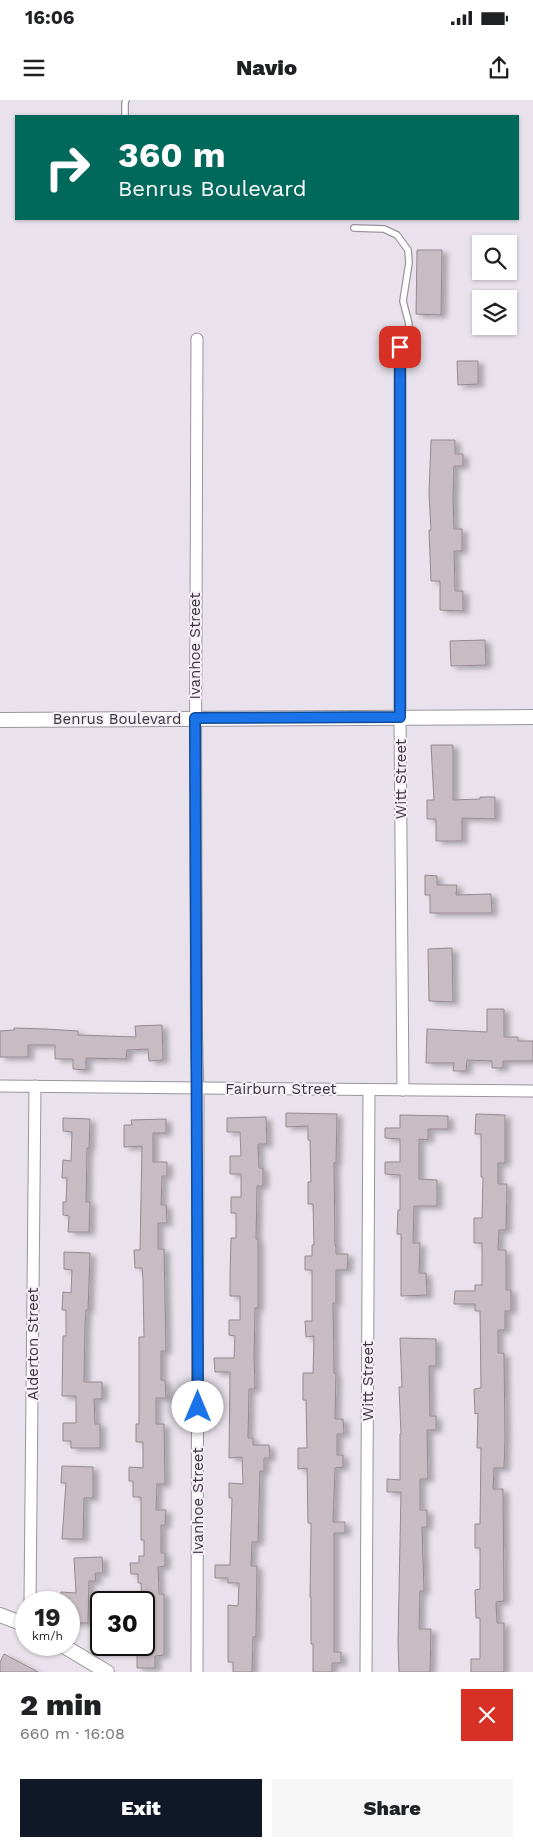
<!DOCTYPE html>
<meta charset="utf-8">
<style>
body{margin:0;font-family:"Work Sans",sans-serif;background:#f6f6f6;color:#202124;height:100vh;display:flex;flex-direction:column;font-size:19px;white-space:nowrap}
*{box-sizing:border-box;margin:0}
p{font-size:16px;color:#757577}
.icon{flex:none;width:28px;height:28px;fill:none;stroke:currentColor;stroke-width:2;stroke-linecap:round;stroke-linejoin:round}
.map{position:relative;height:1572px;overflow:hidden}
.side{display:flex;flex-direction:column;background:#fff;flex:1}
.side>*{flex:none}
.top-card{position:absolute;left:15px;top:15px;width:504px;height:105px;border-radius:0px;box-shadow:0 1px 4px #0004;background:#00695c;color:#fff;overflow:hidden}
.buttons{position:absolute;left:472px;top:135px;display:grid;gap:10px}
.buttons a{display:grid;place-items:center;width:45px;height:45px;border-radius:0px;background:#fff;box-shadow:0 1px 4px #0004;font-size:25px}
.speed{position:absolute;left:15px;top:1491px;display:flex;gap:10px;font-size:25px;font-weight:700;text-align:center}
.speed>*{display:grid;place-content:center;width:65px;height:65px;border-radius:50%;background:#fff;box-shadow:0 1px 4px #0004;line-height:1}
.speed small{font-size:12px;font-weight:400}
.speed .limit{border:2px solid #111;border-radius:8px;background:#fff;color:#111}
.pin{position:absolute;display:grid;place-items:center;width:42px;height:42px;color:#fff;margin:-21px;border-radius:10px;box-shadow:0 2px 8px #0006}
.me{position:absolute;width:55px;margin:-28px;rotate:0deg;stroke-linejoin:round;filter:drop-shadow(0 0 4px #0008)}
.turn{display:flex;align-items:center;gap:18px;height:105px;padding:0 20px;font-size:22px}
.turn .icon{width:65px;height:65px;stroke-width:2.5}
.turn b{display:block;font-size:35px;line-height:42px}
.round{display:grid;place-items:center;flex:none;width:52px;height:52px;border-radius:0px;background:#f6f6f6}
.head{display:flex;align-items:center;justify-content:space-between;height:85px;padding:0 20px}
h1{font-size:30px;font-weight:800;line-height:38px}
.button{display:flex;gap:10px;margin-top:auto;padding:10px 20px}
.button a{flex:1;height:58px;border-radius:0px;background:#111827;color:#fff;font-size:20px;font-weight:800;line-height:58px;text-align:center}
.button a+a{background:#f6f6f6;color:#202124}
.status{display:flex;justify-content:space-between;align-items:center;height:35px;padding:0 25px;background:#fff;direction:ltr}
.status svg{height:14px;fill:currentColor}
header{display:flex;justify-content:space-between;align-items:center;height:65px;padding:0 20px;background:#fff;font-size:22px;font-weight:800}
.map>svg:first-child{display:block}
.building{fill:#c7bcc1;stroke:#948a8f;filter:url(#shadow)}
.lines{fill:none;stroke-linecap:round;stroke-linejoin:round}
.service-casing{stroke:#9a949d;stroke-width:8}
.minor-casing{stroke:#9a949d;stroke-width:13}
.tertiary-casing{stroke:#9a949d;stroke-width:16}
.service{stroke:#fff;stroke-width:5.5}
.minor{stroke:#fff;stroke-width:11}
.tertiary{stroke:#fff;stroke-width:14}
.route-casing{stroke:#114b97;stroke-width:12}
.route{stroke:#1a73e8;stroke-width:9}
.labels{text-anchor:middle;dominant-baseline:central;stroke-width:4;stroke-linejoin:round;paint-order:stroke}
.street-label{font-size:15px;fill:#39363a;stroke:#f6eff9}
</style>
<div class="status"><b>16:06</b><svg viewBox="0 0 49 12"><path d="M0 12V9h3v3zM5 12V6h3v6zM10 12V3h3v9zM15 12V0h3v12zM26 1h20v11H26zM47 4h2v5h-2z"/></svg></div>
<header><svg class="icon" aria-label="menu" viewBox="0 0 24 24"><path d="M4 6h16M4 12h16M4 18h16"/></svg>Navio<svg class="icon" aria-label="share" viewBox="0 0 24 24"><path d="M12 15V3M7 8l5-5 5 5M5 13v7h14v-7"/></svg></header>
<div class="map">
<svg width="533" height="1572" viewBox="0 0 533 1572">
<defs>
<filter id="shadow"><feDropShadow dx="5.5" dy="3" stdDeviation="2.5" flood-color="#0004"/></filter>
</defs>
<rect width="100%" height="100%" fill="#e9e2ec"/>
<g class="building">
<path d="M417 150H442L441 215 416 214Z"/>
<path d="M457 261H478V284L458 285Z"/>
<path d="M431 340H455V354H463V366H454L453 399 454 429H462V451H454L455 491H463V511L440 510V481H431L429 430H431L429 393Z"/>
<path d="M485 540 486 565 451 566 450 541Z"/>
<path d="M431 645H453V700L480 699V697H495V719L462 718V741H436V719H427V700H434Z"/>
<path d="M425 775 437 776V785H457L456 795 491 794 492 813H430V795H425Z"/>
<path d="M452 848 453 902 429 901 428 849Z"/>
<path d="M487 909H504V937H518V941H533V961H503V968H492V961L467 960 466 971H453L454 963H426L427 929 487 932Z"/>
<path d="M162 925 163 960 149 961 148 949 127 950 126 959 86 958V970L73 969V959H55V945H28V957H0V931L14 930V928L45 929 78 931V935L136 937 135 926Z"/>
<path d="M286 1013 337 1014 336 1063H334L335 1146H336V1154H348L347 1170H336V1203H333L334 1273H336L335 1319H343L344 1334H337V1355H343V1367L335 1368 333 1422H345V1433H334V1552H341V1563H332V1572H313V1544H311V1497H310L311 1432V1423H308L307 1368 298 1369V1348H307L306 1300H303V1273H313L314 1236 306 1237 305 1221H312V1170H305V1156H312V1145H314L313 1104H308V1082H311L310 1040H308V1026L286 1027Z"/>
<path d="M476 1014 505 1015V1063H498V1084H507L506 1130H499L498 1150H506V1190H511V1211H505V1230H498V1253H504L505 1338 504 1368H494L493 1389H503L504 1501 496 1502 497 1523H504V1572H471V1559H480V1518H476L475 1490 480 1489V1448H475V1424H480L481 1348H477L478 1313 475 1314 474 1289 481 1288 480 1211H475V1204H454L455 1191H475V1185H482V1143H474V1118H482L483 1077H481V1034H475Z"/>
<path d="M400 1015 448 1016V1029H428V1040L419 1039V1079L437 1080V1106H414L413 1143H420L419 1173H426L427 1195 401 1196V1134H397L398 1110H400V1075L385 1074V1062H400V1039L385 1038V1028H400Z"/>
<path d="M266 1017 267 1044H258L259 1068H263V1086H257L256 1139H258V1208H255L254 1258 255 1289H249L248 1338H253V1345H269L270 1358H264V1371H260L258 1442H252L251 1466H257L256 1537H253L252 1572H233V1562H228V1505L238 1506 239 1483H228V1478H215V1465H230L232 1398H229V1383L243 1384 242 1357 229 1358 230 1272H215L214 1258H234L235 1236 229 1235V1220H240V1196H230V1175L231 1138H236V1113H231V1097H241V1074H230V1056H241L240 1032H227V1018Z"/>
<path d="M63 1018 90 1019 89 1049 87 1048 86 1102H90L89 1132H68L69 1116 63 1115V1102H66L67 1078H62L63 1060 71 1061 72 1032 63 1031Z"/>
<path d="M166 1019V1033H153V1062H167V1076H162L161 1105H166L167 1123H158V1149H164L166 1251H161V1280H165L166 1298H156V1324H164L165 1384H157L156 1410H166L165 1425H161V1453H165V1466L158 1467 159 1494H164V1555L155 1556V1568H137V1545H144V1502H142L141 1483H138V1474H131L130 1463H139V1456H144V1440H141V1397H133V1381H129V1367L143 1368V1342H136V1324H139V1237H144L143 1180 142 1168H135L134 1150H140L142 1046 124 1047V1025H132L131 1020Z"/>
<path d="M64 1152 90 1153 88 1210H86L85 1224 84 1282H102V1299H94L95 1324H100V1348H71V1341H63V1323H76V1296H62L63 1236H66V1210H62L63 1192 71 1193 72 1170 64 1169Z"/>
<path d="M400 1238 436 1239V1266H429L430 1316H436V1330H427L428 1379H420V1410H427V1427H422L424 1491H420L419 1529H431L430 1572H399L398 1543 401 1392H387V1379L400 1380V1334H401L399 1287H402Z"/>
<path d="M62 1366 93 1367V1398H84L83 1439H62L66 1383H61Z"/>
<path d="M102 1457 103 1473H95L96 1481H89L88 1523H69V1502H61V1492L76 1493 74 1458Z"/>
<path d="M4 1554 38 1572H0V1562Z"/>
</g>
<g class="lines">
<g class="service-casing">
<g id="service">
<path d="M125 16V3L126 0"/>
<path d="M354 128 384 129 397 135 408 150 409 163 403 201 409 224 407 237 400 247"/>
</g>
</g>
<g class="minor-casing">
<g id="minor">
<path d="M197 239C196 422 195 605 196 788 197 855 195 922 198 989L197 1572"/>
<path d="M400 247V617L403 990"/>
<path d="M0 986 533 991"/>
<path d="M30 1502 35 986"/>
<path d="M366 1572 369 990"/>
</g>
</g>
<g class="tertiary-casing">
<g id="tertiary">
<path d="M0 620 533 617"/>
<path d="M0 1515 26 1525"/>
<path d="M62 1545 107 1572"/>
</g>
</g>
<use href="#service" class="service"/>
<use href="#minor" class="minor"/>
<use href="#tertiary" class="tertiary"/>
</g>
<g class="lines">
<g class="route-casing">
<path id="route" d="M198 1307 195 618 400 617V247"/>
</g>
<use href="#route" class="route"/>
</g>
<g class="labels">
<g class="street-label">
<text transform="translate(195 546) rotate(-90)">Ivanhoe Street</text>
<text x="117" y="619">Benrus Boulevard</text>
<text transform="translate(401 679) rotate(-90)">Witt Street</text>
<text x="281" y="989">Fairburn Street</text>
<text transform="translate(33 1244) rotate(-90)">Alderton Street</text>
<text transform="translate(368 1281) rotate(-90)">Witt Street</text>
<text transform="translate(198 1401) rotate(-90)">Ivanhoe Street</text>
</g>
</g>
</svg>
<div class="buttons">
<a><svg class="icon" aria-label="search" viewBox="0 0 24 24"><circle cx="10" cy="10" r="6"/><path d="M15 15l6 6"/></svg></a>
<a><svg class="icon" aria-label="layers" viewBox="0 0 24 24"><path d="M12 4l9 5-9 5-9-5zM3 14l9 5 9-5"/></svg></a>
</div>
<div class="speed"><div>19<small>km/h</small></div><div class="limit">30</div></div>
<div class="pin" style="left:400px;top:247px;background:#d93025"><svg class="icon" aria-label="arrive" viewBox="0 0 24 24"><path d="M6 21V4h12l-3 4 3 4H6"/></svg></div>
<svg class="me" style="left:198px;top:1307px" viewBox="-20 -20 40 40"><circle r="19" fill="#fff"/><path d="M0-13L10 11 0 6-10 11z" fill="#1a73e8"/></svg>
<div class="top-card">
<div class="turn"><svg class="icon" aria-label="right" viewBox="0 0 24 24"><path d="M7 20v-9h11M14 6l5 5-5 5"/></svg><div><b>360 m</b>Benrus Boulevard</div></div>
</div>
</div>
<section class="side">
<div class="head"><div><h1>2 min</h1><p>660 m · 16:08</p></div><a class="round" style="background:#d93025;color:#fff"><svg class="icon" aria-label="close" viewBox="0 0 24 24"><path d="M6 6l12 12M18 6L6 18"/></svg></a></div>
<div class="button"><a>Exit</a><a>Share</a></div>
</section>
